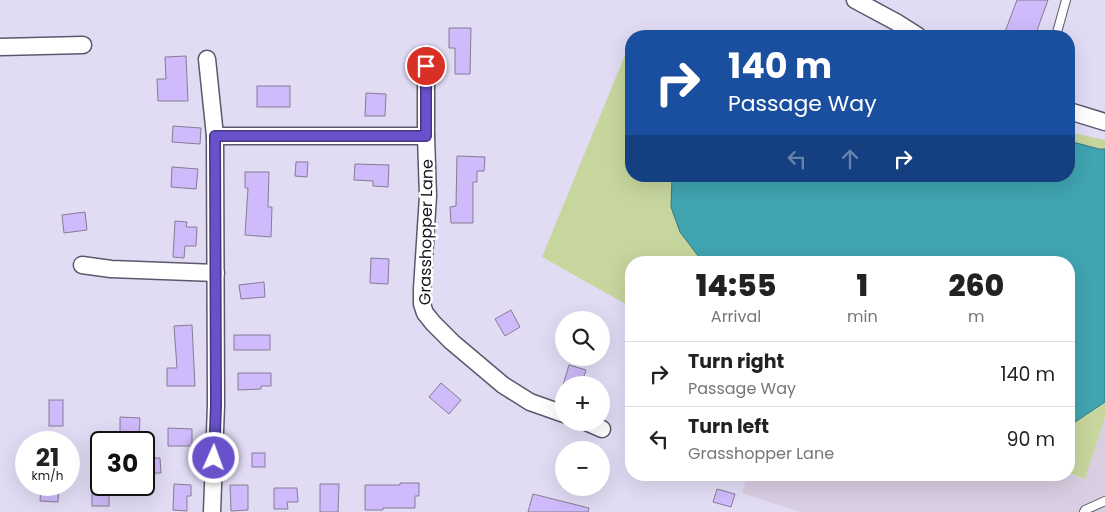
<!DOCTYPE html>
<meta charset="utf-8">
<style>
body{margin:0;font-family:Poppins,sans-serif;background:#f6f6f6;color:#222;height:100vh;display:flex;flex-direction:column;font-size:19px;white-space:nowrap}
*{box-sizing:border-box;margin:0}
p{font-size:16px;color:#767676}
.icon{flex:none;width:28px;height:28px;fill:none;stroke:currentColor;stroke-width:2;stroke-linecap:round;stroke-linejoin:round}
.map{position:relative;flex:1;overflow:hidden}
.sheet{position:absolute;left:625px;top:256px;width:450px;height:225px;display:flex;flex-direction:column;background:#fff;border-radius:20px;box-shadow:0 5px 20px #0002}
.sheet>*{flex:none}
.hud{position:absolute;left:625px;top:30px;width:450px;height:152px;border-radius:20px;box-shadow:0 5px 20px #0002;background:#1a4fa0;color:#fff;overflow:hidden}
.fabs{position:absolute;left:555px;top:311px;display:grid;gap:10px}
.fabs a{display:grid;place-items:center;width:55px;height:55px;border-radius:50%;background:#fff;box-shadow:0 5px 20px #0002;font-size:25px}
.speed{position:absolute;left:15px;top:431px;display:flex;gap:10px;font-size:25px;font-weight:700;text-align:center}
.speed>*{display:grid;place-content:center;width:65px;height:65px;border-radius:50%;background:#fff;box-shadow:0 5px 20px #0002;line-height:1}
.speed small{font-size:12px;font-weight:400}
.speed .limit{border:2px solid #111;border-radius:8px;background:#fff;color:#111}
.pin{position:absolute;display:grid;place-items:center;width:42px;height:42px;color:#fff;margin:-21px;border:2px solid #fff;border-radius:50%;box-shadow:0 1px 5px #0007}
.me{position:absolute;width:55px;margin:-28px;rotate:2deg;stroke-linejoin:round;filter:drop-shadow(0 0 4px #0008)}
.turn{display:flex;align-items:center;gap:18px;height:105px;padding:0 20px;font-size:22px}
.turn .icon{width:65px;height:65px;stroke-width:2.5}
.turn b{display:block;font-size:35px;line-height:42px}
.lanes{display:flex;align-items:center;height:48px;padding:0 20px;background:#0003;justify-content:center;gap:25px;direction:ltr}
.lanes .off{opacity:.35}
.eta{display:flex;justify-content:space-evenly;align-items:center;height:85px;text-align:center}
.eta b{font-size:30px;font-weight:800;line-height:35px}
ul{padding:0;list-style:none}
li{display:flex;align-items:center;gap:15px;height:65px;padding:0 20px;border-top:1px solid #e0e0e0}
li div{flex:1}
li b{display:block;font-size:19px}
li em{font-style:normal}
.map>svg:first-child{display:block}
.education{fill:#d9cde1}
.green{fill:#c7d69d}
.water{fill:#40a4b1;stroke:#337984}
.building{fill:#cfbafb;stroke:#847d93}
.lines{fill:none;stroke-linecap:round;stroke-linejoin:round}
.lane-casing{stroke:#5c586c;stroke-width:10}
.street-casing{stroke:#5c586c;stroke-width:19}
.lane{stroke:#fff;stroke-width:8}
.street{stroke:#fff;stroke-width:16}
.route-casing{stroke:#443584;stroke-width:12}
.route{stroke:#6851cb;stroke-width:9}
.labels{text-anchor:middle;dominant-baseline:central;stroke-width:5;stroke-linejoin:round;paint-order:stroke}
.street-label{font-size:16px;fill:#16141c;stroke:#fff}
</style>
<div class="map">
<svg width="1105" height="512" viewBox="0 0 1105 512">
<rect width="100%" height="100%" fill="#e1dcf4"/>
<path class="education" d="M1105 418V512H800L742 493 747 475H1069V474L1085 479Z"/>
<path class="green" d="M630 43H631V176H1069V132L1105 140V418L1085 479 1069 473V262H631V307L542 257Z"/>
<path class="water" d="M1069 141 1099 149H1105V402L1069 426V262H704L702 261 680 232 671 207 672 176H1069Z"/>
<g class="building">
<path d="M1017 0H1048L1035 36H1015L1005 32Z"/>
<path d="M449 28H471L470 74H455V48H449Z"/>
<path d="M186 56 188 101H158L157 79H166L165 57Z"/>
<rect x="257" y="86" width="33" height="21"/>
<path d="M366 93 386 94 385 116H365Z"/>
<path d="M173 126 201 128 200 144 172 142Z"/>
<path d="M457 156 485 157 484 171H477V182H473V223H451L450 207 456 206Z"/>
<path d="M296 162H308L307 177 295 176Z"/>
<path d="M355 164 389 165 388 187 373 186V181L354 180Z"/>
<path d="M172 167 198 169 196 189 171 187Z"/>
<path d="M245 172H269L268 207H272L271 237 245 235 248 188H245Z"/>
<path d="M85 212 87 230 64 233 62 215Z"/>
<path d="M175 221 187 222 186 227H197L196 246H185L184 258 173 257Z"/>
<path d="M371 258 389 259 388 284 370 283Z"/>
<path d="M264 282 265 297 241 299 239 285Z"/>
<path d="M511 310 520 327 505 336 495 319Z"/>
<path d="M192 325 195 386H167V368H177L174 326Z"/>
<rect x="234" y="335" width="36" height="15"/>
<path d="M569 365 586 370 581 385H563Z"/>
<path d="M238 373H271V386H261V389L238 390Z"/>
<path d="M441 383 461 400 449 414 429 397Z"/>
<rect x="49" y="400" width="14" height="26"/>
<path d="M120 417 140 418 139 436 120 435Z"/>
<path d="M168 428 192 429V446H168Z"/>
<rect x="252" y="453" width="13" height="14"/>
<path d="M145 458H160L161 473H145L144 460H146Z"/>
<path d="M400 483H419V496H415V508H383V510H365V485H400Z"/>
<path d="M174 484 191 485V496H187V511L173 510Z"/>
<path d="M320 484H339L338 512H320Z"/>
<path d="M41 485H59L58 502 40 501Z"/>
<rect x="92" y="485" width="17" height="21"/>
<path d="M230 485H248V510L231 511Z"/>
<path d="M274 488H297L298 502H287L288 509H274Z"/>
<path d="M717 489 735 494 731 507 713 502Z"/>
<path d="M533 494 589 508 588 512H528Z"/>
</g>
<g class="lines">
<g class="lane-casing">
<g id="lane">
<path d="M1056 36 1066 0"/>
<path d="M1084 512 1085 510 1105 501"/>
</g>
</g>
<g class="street-casing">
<g id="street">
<path d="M855 0 896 22 918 36"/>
<path d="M0 47 83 45"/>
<path d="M207 59 215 136 216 405 212 512"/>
<path d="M426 66V136L428 196 422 289V304L425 313 433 323 452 342 503 385 530 402 564 414"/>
<path d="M1069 111 1105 122"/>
<path d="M215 136H426"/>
<path d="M82 265 111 269 216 273"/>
<path d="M586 422 602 429"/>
</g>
</g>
<use href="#lane" class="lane"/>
<use href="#street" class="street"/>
</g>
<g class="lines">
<g class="route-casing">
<path id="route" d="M214 458 216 405 215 136H426V66"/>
</g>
<use href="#route" class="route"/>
</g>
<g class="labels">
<g class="street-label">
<text transform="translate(426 232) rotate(-89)">Grasshopper Lane</text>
</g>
</g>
</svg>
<div class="fabs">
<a><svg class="icon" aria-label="search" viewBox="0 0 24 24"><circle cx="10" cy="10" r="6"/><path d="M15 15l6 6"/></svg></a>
<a>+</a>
<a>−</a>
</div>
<div class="speed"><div>21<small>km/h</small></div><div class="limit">30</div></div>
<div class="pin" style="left:426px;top:66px;background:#d93025"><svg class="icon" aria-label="arrive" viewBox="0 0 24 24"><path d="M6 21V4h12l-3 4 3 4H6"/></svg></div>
<svg class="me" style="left:214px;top:458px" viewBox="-20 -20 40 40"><circle r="17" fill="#6851cb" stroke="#fff" stroke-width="3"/><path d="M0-11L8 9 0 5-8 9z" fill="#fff"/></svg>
<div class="hud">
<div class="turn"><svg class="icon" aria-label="right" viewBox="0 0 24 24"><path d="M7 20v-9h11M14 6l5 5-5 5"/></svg><div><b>140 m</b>Passage Way</div></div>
<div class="lanes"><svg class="icon off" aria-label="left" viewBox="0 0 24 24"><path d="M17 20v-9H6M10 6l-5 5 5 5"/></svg><svg class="icon off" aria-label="ahead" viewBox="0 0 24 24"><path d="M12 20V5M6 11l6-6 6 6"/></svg><svg class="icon" aria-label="right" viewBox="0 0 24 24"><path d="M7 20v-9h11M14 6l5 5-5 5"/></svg></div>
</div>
<section class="sheet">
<div class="eta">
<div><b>14:55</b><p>Arrival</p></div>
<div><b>1</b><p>min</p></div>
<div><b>260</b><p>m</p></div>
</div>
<ul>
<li><svg class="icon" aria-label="right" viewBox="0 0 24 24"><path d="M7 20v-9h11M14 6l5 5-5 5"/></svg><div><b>Turn right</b><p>Passage Way</p></div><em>140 m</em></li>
<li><svg class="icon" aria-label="left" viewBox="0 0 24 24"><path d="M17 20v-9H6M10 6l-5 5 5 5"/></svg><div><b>Turn left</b><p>Grasshopper Lane</p></div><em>90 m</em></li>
</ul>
</section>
</div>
